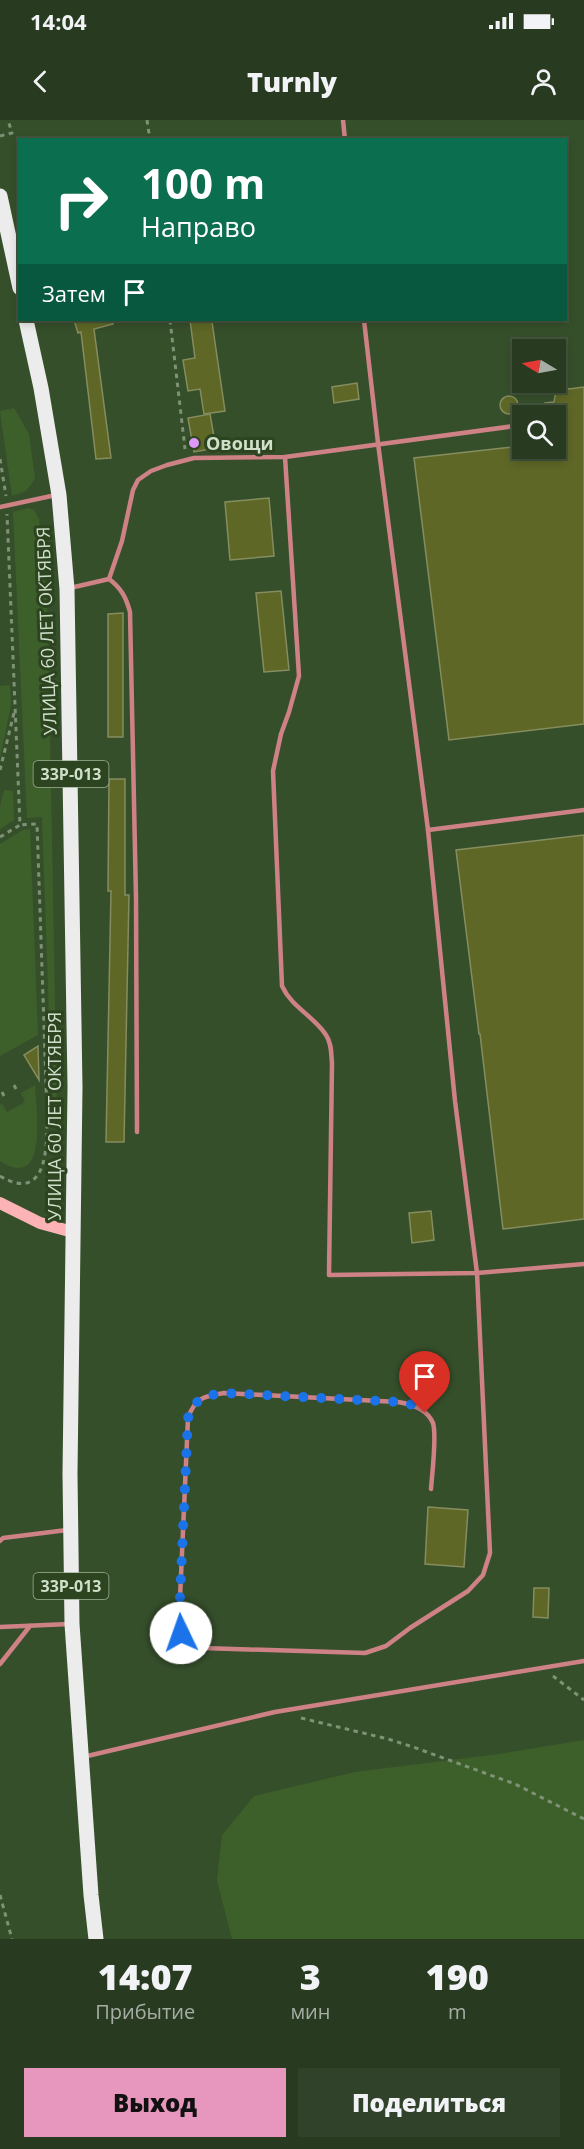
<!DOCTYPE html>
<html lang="ru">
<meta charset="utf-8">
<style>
body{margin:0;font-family:"Open Sans",sans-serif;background:#304229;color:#f1f3f6;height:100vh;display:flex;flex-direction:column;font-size:22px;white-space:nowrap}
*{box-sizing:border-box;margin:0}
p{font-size:20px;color:#a5ada5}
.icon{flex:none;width:33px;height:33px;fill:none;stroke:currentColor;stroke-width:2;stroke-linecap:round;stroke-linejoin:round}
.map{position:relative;height:1819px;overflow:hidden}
.panel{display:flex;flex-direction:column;background:#283b20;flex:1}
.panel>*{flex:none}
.hud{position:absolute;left:18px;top:18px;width:549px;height:183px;border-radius:0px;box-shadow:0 3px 9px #0003,0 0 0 2px #44553e;background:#0b6e4f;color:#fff;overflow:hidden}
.needle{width:39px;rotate:280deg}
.fabs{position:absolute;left:512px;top:219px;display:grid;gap:12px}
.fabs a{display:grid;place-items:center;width:54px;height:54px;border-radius:0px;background:#283b20;box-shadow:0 3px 9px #0003,0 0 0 2px #44553e;font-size:30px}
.pin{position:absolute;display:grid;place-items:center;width:51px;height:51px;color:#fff;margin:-62px -26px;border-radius:50% 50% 50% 0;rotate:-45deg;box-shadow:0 0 6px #0007}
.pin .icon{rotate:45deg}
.me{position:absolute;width:66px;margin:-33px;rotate:357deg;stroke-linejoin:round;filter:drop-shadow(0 0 4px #0008)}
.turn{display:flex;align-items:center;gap:21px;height:126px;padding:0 24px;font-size:27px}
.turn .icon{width:78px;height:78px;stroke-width:2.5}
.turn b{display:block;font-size:42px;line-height:51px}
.then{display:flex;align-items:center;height:57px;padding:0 24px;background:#0003;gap:12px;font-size:22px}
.eta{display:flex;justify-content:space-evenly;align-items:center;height:102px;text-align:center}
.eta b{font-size:36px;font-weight:800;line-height:42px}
.action{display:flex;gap:12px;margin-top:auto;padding:12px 24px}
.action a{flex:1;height:69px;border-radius:0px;background:#e797bd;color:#111;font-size:24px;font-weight:800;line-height:69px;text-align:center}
.action a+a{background:#304229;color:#f1f3f6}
.status{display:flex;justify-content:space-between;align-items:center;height:42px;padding:0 30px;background:#283b20;direction:ltr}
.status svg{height:16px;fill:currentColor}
header{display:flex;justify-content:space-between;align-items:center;height:78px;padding:0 24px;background:#283b20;font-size:27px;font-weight:800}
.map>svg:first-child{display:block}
.green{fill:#3d602b}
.building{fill:#5e6726;stroke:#858d5f;stroke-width:1.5}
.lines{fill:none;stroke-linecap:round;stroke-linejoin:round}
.path{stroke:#7e9275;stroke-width:3;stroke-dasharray:4.5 4.5;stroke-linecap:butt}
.service{stroke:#ce8286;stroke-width:4.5}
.secondary{stroke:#fbb3b6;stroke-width:12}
.primary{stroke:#ececec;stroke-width:15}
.route{stroke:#1a73e8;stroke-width:10;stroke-dasharray:0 18}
.poi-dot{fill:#db99f5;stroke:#2c4420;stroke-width:2}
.labels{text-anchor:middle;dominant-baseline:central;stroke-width:6;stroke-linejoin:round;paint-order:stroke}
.shield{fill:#2c4420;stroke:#9fb096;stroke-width:1.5}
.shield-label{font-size:16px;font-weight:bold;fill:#d0dfc9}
.poi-label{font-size:18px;font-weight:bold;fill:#d0dfc9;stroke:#2c4420;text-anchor:start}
.street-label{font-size:18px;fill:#d0dfc9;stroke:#2c4420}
</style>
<div class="status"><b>14:04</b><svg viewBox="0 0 49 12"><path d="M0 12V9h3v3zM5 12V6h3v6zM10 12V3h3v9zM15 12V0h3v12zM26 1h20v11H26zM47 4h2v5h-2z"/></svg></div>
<header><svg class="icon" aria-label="back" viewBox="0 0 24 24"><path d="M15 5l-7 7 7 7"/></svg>Turnly<svg class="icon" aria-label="person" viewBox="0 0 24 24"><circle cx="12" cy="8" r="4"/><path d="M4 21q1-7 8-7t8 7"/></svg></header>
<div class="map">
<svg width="584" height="1819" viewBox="0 0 584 1819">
<rect width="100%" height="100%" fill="#364f2b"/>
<g class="green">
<path d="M14 288 29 314 35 359 26 371 12 376 0 291Z"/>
<path d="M28 388 34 390 39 399 48 501 57 995 52 982 42 697 27 698 13 392Z"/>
<path d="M10 565 11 585 0 638V566Z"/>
<path d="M4 670 13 671 14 700 0 709V687Z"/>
<path d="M30 709 38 915 0 936V724L23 710Z"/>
<path d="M35 965C36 991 49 1072 0 1041V985L2 984 7 992 25 982 21 973Z"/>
<path d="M584 1620V1819H232L217 1760 222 1715 254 1676 355 1652 499 1634Z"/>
</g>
<g class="building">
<path d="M74 200H112L113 204 94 209 111 338 96 339 81 212 78 213Z"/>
<path d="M190 200H208V202H212L225 291 204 294 200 269 188 271 183 240 195 238Z"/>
<path d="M357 263 359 279 334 283 332 267Z"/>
<path d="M557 263 569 269 584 267V604L449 620 414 338 522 326V328H555V322L566 321 563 295 546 296 545 283 554 282Z"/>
<circle cx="509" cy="285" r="9"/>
<path d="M210 294 216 328 194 332 188 298Z"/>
<path d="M269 378 274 436 230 440 225 382Z"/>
<path d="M281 471 289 550 264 552 256 473Z"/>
<path d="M123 493V617H108V494Z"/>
<path d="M109 659H125V775H129L124 1022H106L111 771H108Z"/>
<path d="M584 715V1099L503 1109 480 914H479L456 730Z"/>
<path d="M38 926 39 960 24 935Z"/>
<path d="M431 1091 434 1120 412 1123 409 1093Z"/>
<path d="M428 1387 468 1390 464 1447 425 1444Z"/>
<path d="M534 1468H549L548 1498 533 1497Z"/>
</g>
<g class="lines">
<g class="path">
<path d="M147 0 150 20"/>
<path d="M0 16 12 13 8 0"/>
<path d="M170 200 185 329"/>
<path d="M0 339 6 376"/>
<path d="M0 650 14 593"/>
<path d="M0 717 20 705 7 394"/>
<path d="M14 965 17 971"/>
<path d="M2 972 5 978"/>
<path d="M0 1056C49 1085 47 1023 47 993L37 704 20 705"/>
<path d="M553 1556 584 1580"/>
<path d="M301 1598 388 1619 413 1627 515 1664 584 1699"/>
<path d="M0 1775 12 1819"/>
</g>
<g class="service">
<path d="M343 0 345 20"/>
<path d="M364 200 378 323 428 710 455 981 477 1153 490 1433 483 1455 468 1471 410 1508 386 1526 365 1533 202 1528C187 1523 182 1516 179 1501L188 1298C195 1278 204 1276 224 1273L398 1282C411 1284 427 1289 433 1303 437 1316 432 1354 431 1369"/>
<path d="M285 337 299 556 289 592 281 614 273 651 282 866C292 888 314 896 326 915 332 924 331 934 332 943L329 1155 477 1153 584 1144"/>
<path d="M0 387 56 375"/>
<path d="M109 459 122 421 133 370 138 360 151 351 167 345 194 338 285 337 522 305"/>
<path d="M70 468 109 459C121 468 126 477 130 492L136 778 137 1012"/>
<path d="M428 710 584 690"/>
<path d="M0 1421 3 1418 67 1410"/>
<path d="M0 1507 69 1504"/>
<path d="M0 1544 30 1506"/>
<path d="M83 1637 275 1592 584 1541"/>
</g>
<path class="secondary" d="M0 1083 40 1103 73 1112"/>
<g class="primary">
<path d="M0 76 20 168"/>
<path d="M26 200 41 268 59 375 67 469 75 967 70 1354 72 1504 91 1775 96 1819"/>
</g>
</g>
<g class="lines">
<path class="route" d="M181 1513 179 1500 188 1298C195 1278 204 1276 224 1273L398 1282 413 1285 425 1293"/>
</g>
<circle class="poi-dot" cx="194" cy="323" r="6"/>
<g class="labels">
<g class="shield">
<rect x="33.5" y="641" width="75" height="26" rx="4.5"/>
<rect x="33.5" y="1453" width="75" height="26" rx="4.5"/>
</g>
<g class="shield-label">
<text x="71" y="654">33Р-013</text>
<text x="71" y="1466">33Р-013</text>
</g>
<g class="poi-label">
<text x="206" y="323">Овощи</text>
</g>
<g class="street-label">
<text transform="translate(46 511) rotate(-92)">УЛИЦА 60 ЛЕТ ОКТЯБРЯ</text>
<text transform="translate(54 996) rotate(-90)">УЛИЦА 60 ЛЕТ ОКТЯБРЯ</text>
</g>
</g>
</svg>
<div class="fabs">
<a><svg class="needle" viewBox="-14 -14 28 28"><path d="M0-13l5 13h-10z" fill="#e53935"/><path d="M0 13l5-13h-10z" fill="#a5ada5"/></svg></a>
<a><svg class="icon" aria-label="search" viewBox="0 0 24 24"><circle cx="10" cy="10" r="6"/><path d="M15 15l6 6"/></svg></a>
</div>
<div class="pin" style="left:425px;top:1293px;background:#d93025"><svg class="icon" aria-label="arrive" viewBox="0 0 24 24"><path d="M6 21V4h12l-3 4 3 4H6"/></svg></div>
<svg class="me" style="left:181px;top:1513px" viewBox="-20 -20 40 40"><circle r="19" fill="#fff"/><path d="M0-13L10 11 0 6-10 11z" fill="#1a73e8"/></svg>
<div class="hud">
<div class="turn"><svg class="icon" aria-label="right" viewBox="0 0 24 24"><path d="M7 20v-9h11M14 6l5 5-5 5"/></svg><div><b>100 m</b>Направо</div></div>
<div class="then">Затем<svg class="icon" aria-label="arrive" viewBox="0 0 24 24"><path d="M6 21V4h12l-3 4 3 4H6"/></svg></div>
</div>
</div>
<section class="panel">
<div class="eta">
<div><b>14:07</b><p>Прибытие</p></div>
<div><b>3</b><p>мин</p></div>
<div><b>190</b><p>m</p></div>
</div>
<div class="action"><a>Выход</a><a>Поделиться</a></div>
</section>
